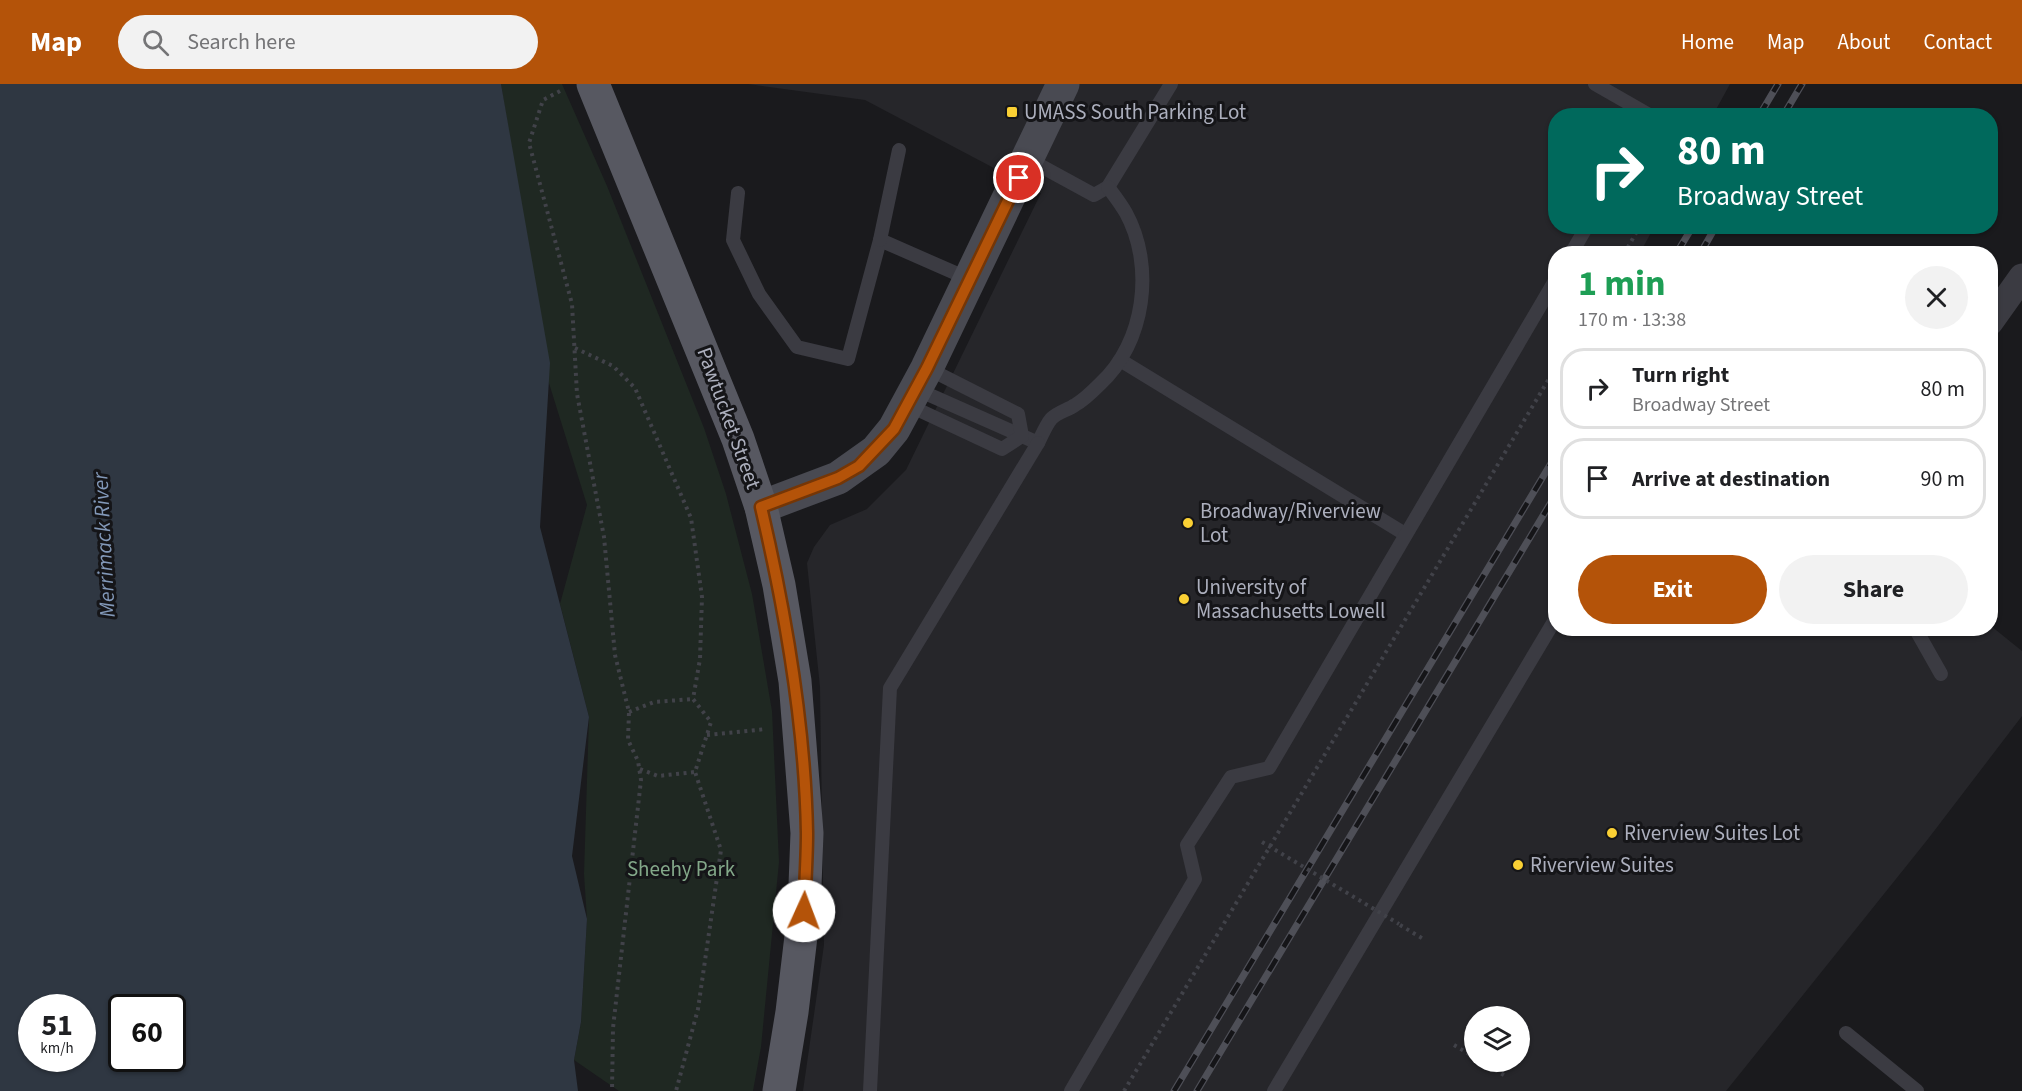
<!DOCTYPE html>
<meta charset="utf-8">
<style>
body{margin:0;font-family:"Source Sans 3",sans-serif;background:#f2f2f2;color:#202124;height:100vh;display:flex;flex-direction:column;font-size:22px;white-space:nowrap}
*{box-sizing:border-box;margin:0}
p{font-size:20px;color:#757577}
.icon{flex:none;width:33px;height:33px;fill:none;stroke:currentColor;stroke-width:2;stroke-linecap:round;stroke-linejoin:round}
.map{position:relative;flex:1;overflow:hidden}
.drawer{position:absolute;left:1548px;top:162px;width:450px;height:390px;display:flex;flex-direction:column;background:#fff;border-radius:24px;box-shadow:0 2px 4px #0004}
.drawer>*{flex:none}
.banner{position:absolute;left:1548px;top:24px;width:450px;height:126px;border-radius:24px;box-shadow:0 2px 4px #0004;background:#00695c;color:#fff;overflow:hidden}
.buttons{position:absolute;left:1464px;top:922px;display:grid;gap:12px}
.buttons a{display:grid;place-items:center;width:66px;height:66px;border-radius:50%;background:#fff;box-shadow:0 2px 4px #0004;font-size:30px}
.speed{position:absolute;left:18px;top:910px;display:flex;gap:12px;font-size:30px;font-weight:700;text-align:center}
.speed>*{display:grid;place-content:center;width:78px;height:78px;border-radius:50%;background:#fff;box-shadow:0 2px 4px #0004;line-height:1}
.speed small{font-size:15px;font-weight:400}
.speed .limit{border:3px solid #111;border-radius:9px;background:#fff;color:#111}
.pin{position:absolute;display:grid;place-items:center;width:51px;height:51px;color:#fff;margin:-26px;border:3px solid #fff;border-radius:50%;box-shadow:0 2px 6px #0007}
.me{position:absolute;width:66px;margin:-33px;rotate:2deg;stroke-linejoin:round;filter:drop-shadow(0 0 4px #0008)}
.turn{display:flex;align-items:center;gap:21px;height:126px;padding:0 30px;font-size:27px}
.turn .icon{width:78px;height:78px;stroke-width:2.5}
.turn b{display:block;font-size:42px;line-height:51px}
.round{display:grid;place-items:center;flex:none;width:63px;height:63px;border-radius:32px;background:#f2f2f2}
.head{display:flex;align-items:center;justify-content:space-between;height:102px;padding:0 30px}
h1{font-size:36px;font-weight:700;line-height:45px;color:#1e9e55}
.primary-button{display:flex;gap:12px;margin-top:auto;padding:12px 30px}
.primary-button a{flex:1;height:69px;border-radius:36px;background:#b45309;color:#fff;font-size:24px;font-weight:700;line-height:69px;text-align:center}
.primary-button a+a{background:#f2f2f2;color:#202124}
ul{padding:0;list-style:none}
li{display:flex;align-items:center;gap:18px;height:81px;margin:0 12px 9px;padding:0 18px;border:3px solid #e0e0e0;border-radius:24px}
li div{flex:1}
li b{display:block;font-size:22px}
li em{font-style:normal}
header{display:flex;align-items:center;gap:36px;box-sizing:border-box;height:84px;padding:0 30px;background:#b45309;color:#fff}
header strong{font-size:28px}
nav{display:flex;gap:33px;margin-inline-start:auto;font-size:21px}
.search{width:420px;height:54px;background:#f2f2f2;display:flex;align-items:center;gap:15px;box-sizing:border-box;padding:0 21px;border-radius:33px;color:#757577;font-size:22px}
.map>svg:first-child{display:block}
.built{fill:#26262a;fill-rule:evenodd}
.green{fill:#1f2822}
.water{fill:#2f3742;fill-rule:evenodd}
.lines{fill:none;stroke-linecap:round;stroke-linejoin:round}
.path{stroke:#414249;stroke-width:4;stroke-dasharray:3 4.5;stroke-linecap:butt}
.lane{stroke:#3b3b42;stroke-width:14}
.street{stroke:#3b3b42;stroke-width:27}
.secondary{stroke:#494a52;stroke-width:33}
.primary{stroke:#575861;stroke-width:33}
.rail-casing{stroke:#4e4f57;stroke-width:7}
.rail{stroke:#151518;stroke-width:4.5;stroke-dasharray:14;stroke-linecap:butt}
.path-bridge{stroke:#414249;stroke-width:4;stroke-dasharray:3 4.5;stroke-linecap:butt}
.route-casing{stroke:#753606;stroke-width:15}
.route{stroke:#b45309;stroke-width:10}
.poi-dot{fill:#fad034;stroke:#151518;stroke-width:2}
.labels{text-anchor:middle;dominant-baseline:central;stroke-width:6;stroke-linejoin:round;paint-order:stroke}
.poi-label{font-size:21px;fill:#acafbd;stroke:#151518;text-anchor:start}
.street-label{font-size:21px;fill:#acafbd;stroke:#151518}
.park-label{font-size:21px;fill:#83a889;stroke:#151518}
.water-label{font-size:22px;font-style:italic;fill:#8298b8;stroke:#151518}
</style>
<header>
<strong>Map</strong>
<div class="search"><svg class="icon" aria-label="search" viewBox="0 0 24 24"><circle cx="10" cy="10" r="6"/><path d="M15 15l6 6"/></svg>Search here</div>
<nav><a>Home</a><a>Map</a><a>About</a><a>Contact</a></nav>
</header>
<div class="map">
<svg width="2022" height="1007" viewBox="0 0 2022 1007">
<rect width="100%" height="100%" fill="#1a1a1d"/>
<path class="built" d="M748 0H1730L1713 31 1556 32V142L1654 143 1640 169 1556 170V544H1990L1991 542 2022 567V632L1928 755 1726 1007H803L824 861 820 603 807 479 814 463 830 441 867 425 906 386 1041 109 865 16ZM1474 933H1520V978H1474Z"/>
<path class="green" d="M501 0H562L607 102 704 344 726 410 752 510 772 627 779 778 761 963 753 1007H619L574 976 581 938 587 835 584 790 589 633 560 520 587 421 548 296Z"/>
<path class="water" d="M0 0H501L550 279 540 443 589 633 572 772 587 835 581 938 574 976 578 1007H0ZM32 924H82V975H32ZM122 924H172V975H122Z"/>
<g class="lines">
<g class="path">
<path d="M560 7 543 16 529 59 572 220 577 310 604 453 615 571 629 628 628 656 638 677 641 696 613 944 612 1007"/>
<path d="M1624 170 1640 142"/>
<path d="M575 264 613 282 635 304 691 434 702 513 700 575 693 615 711 638 695 688 721 766 698 925 676 1007"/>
<path d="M629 628 654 618 693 615"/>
<path d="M707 651 766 645"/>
<path d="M640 685 658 692 695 688"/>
<path d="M1400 841 1425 856"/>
<path d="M1454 961 1474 973"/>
<path d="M1482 978 1507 993"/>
<path d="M1124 1007 1556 283"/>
</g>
<g class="lane">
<path d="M1595 0 1651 32"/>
<path d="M1028 75 1094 111 1108 103 1171 0"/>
<path d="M738 109 733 156 759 210 797 263 848 275 880 156 969 195"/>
<path d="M880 156 899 66"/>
<path d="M1571 170 1587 142"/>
<path d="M1120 276 1405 450"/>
<path d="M916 305 1038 359C1042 351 1046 341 1051 335 1057 328 1068 326 1075 321 1084 316 1092 308 1100 300 1145 259 1155 182 1126 129 1121 120 1114 111 1108 103"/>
<path d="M908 321 1002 365 1022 352 1018 330 927 284"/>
<path d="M1915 544 1941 590"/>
<path d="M1846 949 1917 1007"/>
<path d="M870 1007 890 604 1038 359"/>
<path d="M1071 1007 1195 795 1187 761 1231 693 1269 684 1556 195"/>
<path d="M1274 1007 1556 534"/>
</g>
<path class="street" d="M1990 238 2022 193"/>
<path class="secondary" d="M761 423 838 394 876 367 894 345 927 284 1063 0"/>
<path class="primary" d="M593 0 738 355 761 423 779 501 795 597 807 749 804 827 792 928 779 1007"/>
<g class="rail-casing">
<g id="rail">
<path d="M1759 32 1778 0"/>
<path d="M1783 32 1802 0"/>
<path d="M1676 170 1693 142"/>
<path d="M1700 170 1716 142"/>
<path d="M1174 1007 1556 371"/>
<path d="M1197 1007 1556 410"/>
</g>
</g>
<use href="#rail" class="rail"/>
<path class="path-bridge" d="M1262 758 1399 840"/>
</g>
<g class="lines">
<g class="route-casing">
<path id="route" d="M804 827C805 801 807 775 807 749 805 639 786 530 761 423L838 394 859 382 894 345 927 284 1019 94"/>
</g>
<use href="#route" class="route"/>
</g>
<g class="poi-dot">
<rect x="1006" y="22" width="12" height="12" rx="3"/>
<circle cx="1188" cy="439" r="6"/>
<circle cx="1184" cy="515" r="6"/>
<circle cx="1612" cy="749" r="6"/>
<circle cx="1518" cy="781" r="6"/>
</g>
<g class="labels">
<g class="poi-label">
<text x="1024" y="28">UMASS South Parking Lot</text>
<text x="1200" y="427">Broadway/Riverview<tspan x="1200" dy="24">Lot</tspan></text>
<text x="1196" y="503">University of<tspan x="1196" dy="24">Massachusetts Lowell</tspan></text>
<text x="1624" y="749">Riverview Suites Lot</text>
<text x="1530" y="781">Riverview Suites</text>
</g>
<g class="street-label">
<text transform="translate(729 334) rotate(70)">Pawtucket Street</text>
</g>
<g class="park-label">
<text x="681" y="785">Sheehy Park</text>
</g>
<g class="water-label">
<text transform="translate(104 461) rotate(-93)">Merrimack River</text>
</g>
</g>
</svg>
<div class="buttons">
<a><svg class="icon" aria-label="layers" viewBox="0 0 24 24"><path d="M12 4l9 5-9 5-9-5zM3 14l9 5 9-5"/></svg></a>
</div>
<div class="speed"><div>51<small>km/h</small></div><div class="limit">60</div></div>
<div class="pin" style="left:1019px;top:94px;background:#d93025"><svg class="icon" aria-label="arrive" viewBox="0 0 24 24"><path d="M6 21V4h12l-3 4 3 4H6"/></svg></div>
<svg class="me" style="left:804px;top:827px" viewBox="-20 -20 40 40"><circle r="19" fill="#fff"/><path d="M0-13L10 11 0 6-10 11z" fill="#b45309"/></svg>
<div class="banner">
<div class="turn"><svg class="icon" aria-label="right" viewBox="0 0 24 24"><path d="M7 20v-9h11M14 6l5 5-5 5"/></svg><div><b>80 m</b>Broadway Street</div></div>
</div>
<section class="drawer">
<div class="head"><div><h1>1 min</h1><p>170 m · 13:38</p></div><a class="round"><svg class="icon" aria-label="close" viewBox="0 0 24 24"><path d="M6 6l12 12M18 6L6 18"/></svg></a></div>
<ul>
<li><svg class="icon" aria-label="right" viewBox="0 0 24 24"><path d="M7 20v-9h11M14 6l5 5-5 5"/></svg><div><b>Turn right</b><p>Broadway Street</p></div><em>80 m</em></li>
<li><svg class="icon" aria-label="arrive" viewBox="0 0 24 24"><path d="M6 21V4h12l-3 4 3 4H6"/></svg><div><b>Arrive at destination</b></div><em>90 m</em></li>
</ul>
<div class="primary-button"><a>Exit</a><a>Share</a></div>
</section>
</div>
